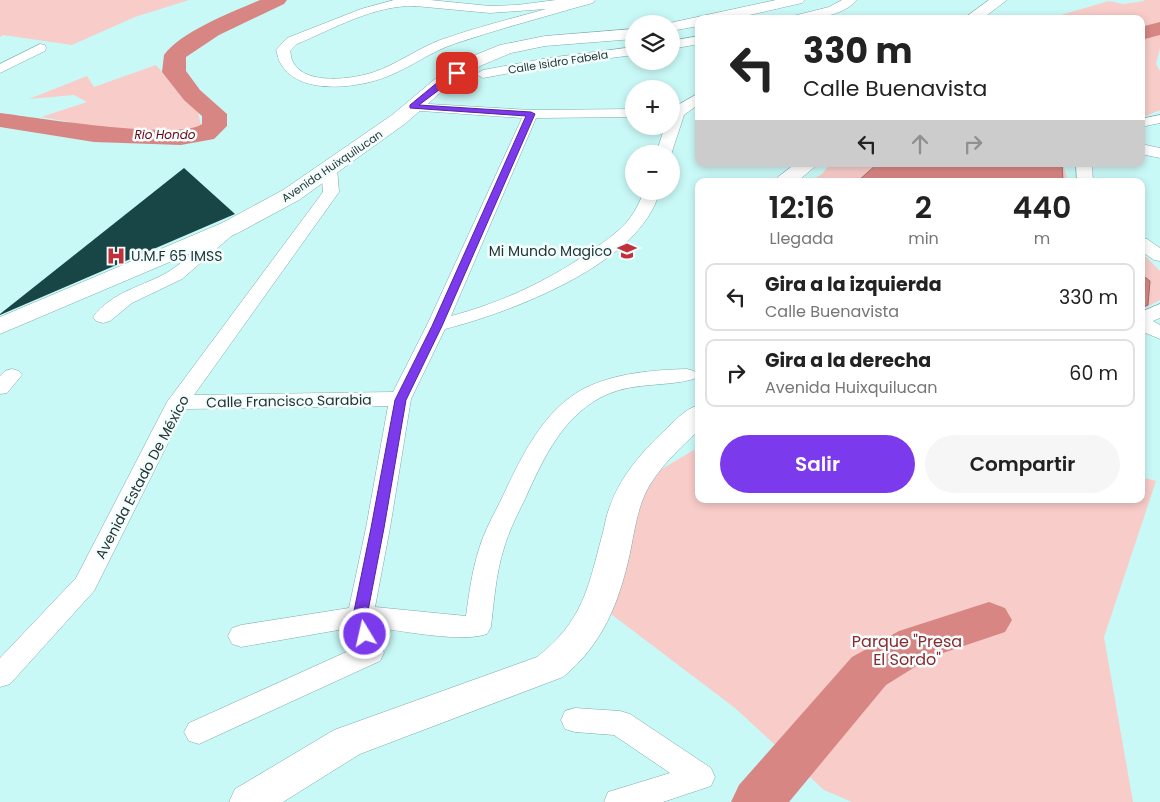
<!DOCTYPE html>
<html lang="es">
<meta charset="utf-8">
<style>
body{margin:0;font-family:Poppins,sans-serif;background:#f6f6f6;color:#222;height:100vh;display:flex;flex-direction:column;font-size:19px;white-space:nowrap}
*{box-sizing:border-box;margin:0}
p{font-size:16px;color:#767676}
.icon{flex:none;width:28px;height:28px;fill:none;stroke:currentColor;stroke-width:2;stroke-linecap:round;stroke-linejoin:round}
.map{position:relative;flex:1;overflow:hidden}
.drawer{position:absolute;left:695px;top:178px;width:450px;height:325px;display:flex;flex-direction:column;background:#fff;border-radius:10px;box-shadow:0 2px 8px #0003}
.drawer>*{flex:none}
.hud{position:absolute;left:695px;top:15px;width:450px;height:152px;border-radius:10px;box-shadow:0 2px 8px #0003;background:#fff;color:#222;overflow:hidden}
.fabs{position:absolute;left:625px;top:15px;display:grid;gap:10px}
.fabs a{display:grid;place-items:center;width:55px;height:55px;border-radius:50%;background:#fff;box-shadow:0 2px 8px #0003;font-size:25px}
.pin{position:absolute;display:grid;place-items:center;width:42px;height:42px;color:#fff;margin:-21px;border-radius:10px;box-shadow:0 2px 8px #0006}
.me{position:absolute;width:55px;margin:-28px;rotate:351deg;stroke-linejoin:round;filter:drop-shadow(0 0 4px #0008)}
.turn{display:flex;align-items:center;gap:18px;height:105px;padding:0 25px;font-size:22px}
.turn .icon{width:65px;height:65px;stroke-width:2.5}
.turn b{display:block;font-size:35px;line-height:42px}
.lanes{display:flex;align-items:center;height:48px;padding:0 25px;background:#0003;justify-content:center;gap:25px;direction:ltr}
.lanes .off{opacity:.35}
.eta{display:flex;justify-content:space-evenly;align-items:center;height:85px;text-align:center}
.eta b{font-size:30px;font-weight:600;line-height:35px}
.cta{display:flex;gap:10px;margin-top:auto;padding:10px 25px}
.cta a{flex:1;height:58px;border-radius:30px;background:#7c3aed;color:#fff;font-size:20px;font-weight:600;line-height:58px;text-align:center}
.cta a+a{background:#f6f6f6;color:#222}
ul{padding:0;list-style:none}
li{display:flex;align-items:center;gap:15px;height:68px;margin:0 10px 8px;padding:0 15px;border:2px solid #e0e0e0;border-radius:10px}
li div{flex:1}
li b{display:block;font-size:19px}
li em{font-style:normal}
.map>svg:first-child{display:block}
.green{fill:#f8ccc9}
.water{fill:#d78683;stroke:#a06d6a}
.lines{fill:none;stroke-linecap:round;stroke-linejoin:round}
.river{fill:#d78683;fill-rule:evenodd}
.building{fill:#184545}
.street-casing{stroke:#7eabaa;stroke-width:1}
.secondary-casing{stroke:#7eabaa;stroke-width:1}
.primary-casing{stroke:#7eabaa;stroke-width:1}
.street{fill:#fff;fill-rule:evenodd}
.secondary{fill:#fff;fill-rule:evenodd}
.primary{fill:#fff;fill-rule:evenodd}
.route{fill:#7c3aed;stroke:#51269a}
.labels{text-anchor:middle;dominant-baseline:central;stroke-width:5;stroke-linejoin:round;paint-order:stroke}
.far-street-label{font-size:11px;fill:#1f3231;stroke:#f4fdfd}
.far-water-label{font-size:12px;font-style:italic;fill:#6a0515;stroke:#f4fdfd}
.poi-label{font-size:14px;fill:#1f3231;stroke:#f4fdfd;text-anchor:end}
.street-label{font-size:14px;fill:#1f3231;stroke:#f4fdfd}
.near-park-label{font-size:16px;fill:#8a292e;stroke:#f4fdfd}
</style>
<div class="map">
<svg width="1160" height="802" viewBox="0 0 1160 802">
<rect width="100%" height="100%" fill="#c9f9f7"/>
<g class="green">
<path d="M0 0H189L135 17 72 45 3 35 0 37Z"/>
<path d="M1143 0H1160V48L1156 64 1160 71V110L1141 118V19H1047L1109 1 1123 4 1145 1Z"/>
<path d="M156 65 198 112 201 126 180 132 104 128 41 117 87 102 74 95 29 99 87 76 94 87Z"/>
<path d="M830 164H1063L1068 181H811L822 174Z"/>
<path d="M1141 252 1160 271V300L1141 310Z"/>
<path d="M699 447V499H1141V477L1156 481 1104 637 1133 802H852L824 790 735 708 607 611 630 515 655 473Z"/>
</g>
<g class="water">
<path d="M877 164H1062L1063 181H858Z"/>
<path d="M1141 274 1150 281 1148 305 1141 308Z"/>
</g>
<g class="lines">
<g class="river">
<path d="M260 0H287L284 4 219 35 186 57V71L200 90 227 114V126L214 139 181 145 94 142 0 127V113C32 117 181 141 202 124V116L184 100 162 72 164 55C180 32 234 11 260 0Z"/>
<path d="M1160 22V35L1141 40V27Z"/>
<path d="M989 602 1005 608 1012 620 1005 632 931 657 886 685 789 802H731L739 785 852 657 899 631Z"/>
</g>
</g>
<path class="building" d="M184 168 235 214 0 315V314Z"/>
<g class="lines">
<g class="street-casing">
<g id="street">
<path d="M394 0H430L490 6 517 5 556 0H595L593 3 578 7C537 19 495 30 454 44 430 52 410 68 386 77 358 88 299 96 281 64 278 60 278 55 276 50L287 38 361 9ZM415 6 490 13 546 9C510 19 474 28 440 40 417 49 397 64 374 72 354 79 305 86 293 62 291 59 291 54 290 51L297 44C333 29 374 5 415 6Z"/>
<path d="M842 0H857C842 17 813 19 791 19L793 16 829 7Z"/>
<path d="M740 9 757 19C748 19 740 20 734 13Z"/>
<path d="M699 36V44L671 49V41Z"/>
<path d="M40 44 45 45 46 48 45 51 0 73V64Z"/>
<path d="M634 47V55L548 66 483 78 476 74 483 70 548 58Z"/>
<path d="M699 93V104L684 115 671 155 656 154 665 126H671V109Z"/>
<path d="M412 103 531 110 634 109V117L536 118 451 316C504 302 554 278 598 246 611 237 626 226 634 212 638 206 641 198 644 191H660C657 198 655 206 651 212 618 271 508 313 445 329L411 399 390 528 375 607 466 616C469 594 472 571 479 549 484 532 493 516 501 500 520 460 541 412 583 389 615 373 652 370 687 369L694 371 697 375 694 379C666 387 636 382 608 394 564 413 544 457 525 499 517 515 509 531 504 548 496 573 494 601 491 627L487 634C461 643 406 631 377 628L384 653 380 661 199 744 189 741 184 732 189 723 355 648 350 628 241 647 232 644 228 636 232 628 241 625 349 608 366 528 388 406 185 409 94 591 10 684 0 687V658L76 578 167 402 323 192 321 168 323 165H335L337 168 339 192 194 395 393 392 427 325 522 118 407 110 405 107 407 104Z"/>
<path d="M1160 115V123L1141 127V119Z"/>
<path d="M1141 144 1160 148V158L1141 154Z"/>
<path d="M1076 164H1092L1093 181H1077Z"/>
<path d="M230 223 236 224 239 228 236 232 182 279 132 303 110 321 103 323 96 321 93 317C111 292 144 286 168 272 186 261 208 238 224 224Z"/>
<path d="M1141 238 1147 239 1160 248V261L1154 260 1141 251Z"/>
<path d="M1160 304V318L1153 321 1160 325V339L1141 331V312Z"/>
<path d="M12 369 19 371 22 375 7 393 0 394V376L5 371Z"/>
<path d="M575 708 620 711 630 714 711 768 715 777 711 786 663 802H604L608 792 670 773 614 735 575 732 565 729 561 720 565 711Z"/>
</g>
</g>
<g class="secondary-casing">
<g id="secondary">
<path d="M776 0H805L802 3 732 19H699V26L671 31V24H665Z"/>
<path d="M634 29V39L545 46 511 53 480 66 447 87 406 123 299 200 238 233 0 334V317L222 223 283 190 392 115 435 79 468 58 500 45 545 36Z"/>
</g>
</g>
<g class="primary-casing">
<g id="primary">
<path d="M989 0H1007L982 19H963Z"/>
<path d="M795 164H818L798 181H775L778 177Z"/>
<path d="M699 405V430C679 449 657 469 645 494 637 512 634 533 630 553 619 603 603 644 563 677L360 754 283 802H229L235 789 334 730 537 657C583 621 588 588 602 536 605 526 606 515 610 506 620 477 641 453 663 432 674 422 684 409 699 405Z"/>
</g>
</g>
<use href="#street" class="street"/>
<use href="#secondary" class="secondary"/>
<use href="#primary" class="primary"/>
</g>
<path class="route" d="M457 71H460V74L419 105 531 112 535 114 442 326 406 400 384 528 367 616 372 634 370 638 365 640 360 638 353 616 371 528 395 400 432 326 526 116 410 108V105L438 82Z"/>
<defs>
<g id="school-bare" transform="scale(1.5)"><path d="M0-5L7-2L0 1L-7-2ZM-4 1L0 2.5L4 1V4Q0 6-4 4Z" fill="#c1313c" stroke="#f4fdfd" stroke-width="2.5" paint-order="stroke"/></g>
<g id="hospital-bare" transform="scale(1.5)"><path d="M-5-5h3v3.5h4V-5h3V5h-3V1.5h-4V5h-3Z" fill="#c1313c" stroke="#f4fdfd" stroke-width="2.5" paint-order="stroke"/></g>
</defs>
<g fill-rule="evenodd">
<use href="#school-bare" x="627" y="251"/>
<use href="#hospital-bare" x="116" y="256"/>
</g>
<g class="labels">
<g class="far-street-label">
<text transform="translate(558 62) rotate(-9)">Calle Isidro Fabela</text>
<text transform="translate(332 166) rotate(-34)">Avenida Huixquilucan</text>
</g>
<g class="far-water-label">
<text x="165" y="134">Rio Hondo</text>
</g>
<g class="poi-label">
<text x="612" y="251">Mi Mundo Magico</text>
<text x="131" y="256" text-anchor="start">U.M.F 65 IMSS</text>
</g>
<g class="street-label">
<text transform="translate(289 401) rotate(-1)">Calle Francisco Sarabia</text>
<text transform="translate(142 477) rotate(-62)">Avenida Estado De México</text>
</g>
<g class="near-park-label">
<text x="907" y="641">Parque "Presa<tspan x="907" dy="18">El Sordo"</tspan></text>
</g>
</g>
</svg>
<div class="fabs">
<a><svg class="icon" aria-label="layers" viewBox="0 0 24 24"><path d="M12 4l9 5-9 5-9-5zM3 14l9 5 9-5"/></svg></a>
<a>+</a>
<a>−</a>
</div>
<div class="pin" style="left:457px;top:73px;background:#d93025"><svg class="icon" aria-label="arrive" viewBox="0 0 24 24"><path d="M6 21V4h12l-3 4 3 4H6"/></svg></div>
<svg class="me" style="left:365px;top:634px" viewBox="-20 -20 40 40"><circle r="17" fill="#7c3aed" stroke="#fff" stroke-width="3"/><path d="M0-11L8 9 0 5-8 9z" fill="#fff"/></svg>
<div class="hud">
<div class="turn"><svg class="icon" aria-label="left" viewBox="0 0 24 24"><path d="M17 20v-9H6M10 6l-5 5 5 5"/></svg><div><b>330 m</b>Calle Buenavista</div></div>
<div class="lanes"><svg class="icon" aria-label="left" viewBox="0 0 24 24"><path d="M17 20v-9H6M10 6l-5 5 5 5"/></svg><svg class="icon off" aria-label="ahead" viewBox="0 0 24 24"><path d="M12 20V5M6 11l6-6 6 6"/></svg><svg class="icon off" aria-label="right" viewBox="0 0 24 24"><path d="M7 20v-9h11M14 6l5 5-5 5"/></svg></div>
</div>
<section class="drawer">
<div class="eta">
<div><b>12:16</b><p>Llegada</p></div>
<div><b>2</b><p>min</p></div>
<div><b>440</b><p>m</p></div>
</div>
<ul>
<li><svg class="icon" aria-label="left" viewBox="0 0 24 24"><path d="M17 20v-9H6M10 6l-5 5 5 5"/></svg><div><b>Gira a la izquierda</b><p>Calle Buenavista</p></div><em>330 m</em></li>
<li><svg class="icon" aria-label="right" viewBox="0 0 24 24"><path d="M7 20v-9h11M14 6l5 5-5 5"/></svg><div><b>Gira a la derecha</b><p>Avenida Huixquilucan</p></div><em>60 m</em></li>
</ul>
<div class="cta"><a>Salir</a><a>Compartir</a></div>
</section>
</div>
